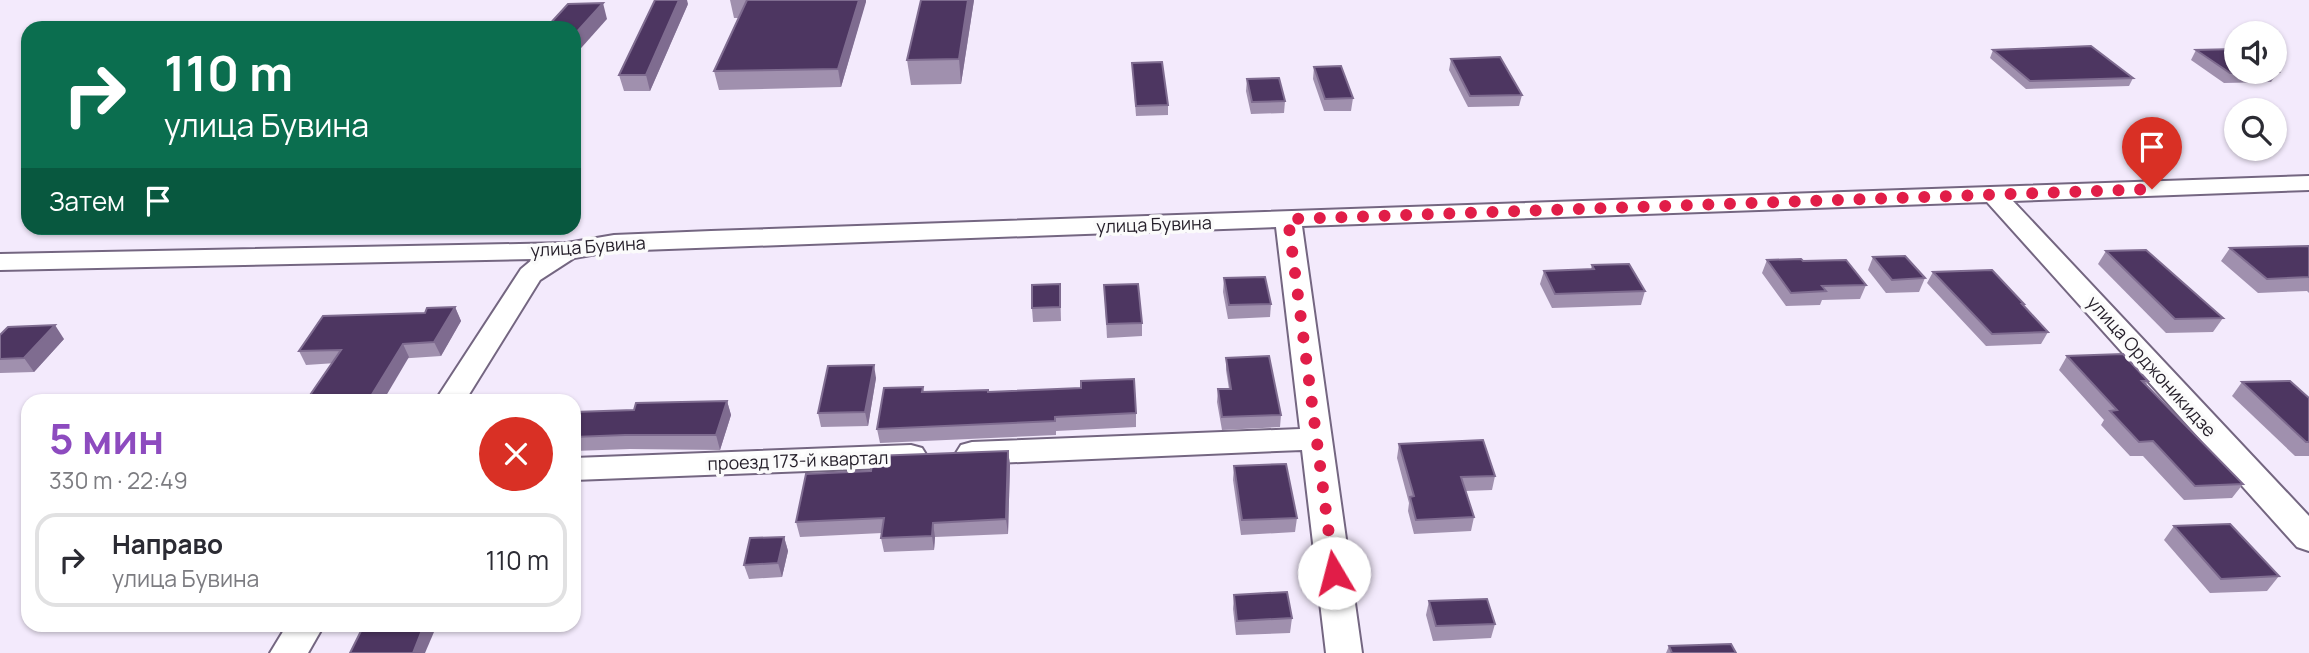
<!DOCTYPE html>
<html lang="ru">
<meta charset="utf-8">
<style>
body{margin:0;font-family:Manrope,sans-serif;background:#f7f7f7;color:#2b2b33;height:100vh;display:flex;flex-direction:column;font-size:26px;white-space:nowrap}
*{box-sizing:border-box;margin:0}
p{font-size:23px;color:#7c7c81}
.icon{flex:none;width:38px;height:38px;fill:none;stroke:currentColor;stroke-width:2;stroke-linecap:round;stroke-linejoin:round}
.map{position:relative;flex:1;overflow:hidden}
.side{position:absolute;left:21px;top:394px;width:560px;height:238px;display:flex;flex-direction:column;background:#fff;border-radius:21px;box-shadow:0 2px 5px #0004}
.side>*{flex:none}
.guide{position:absolute;left:21px;top:21px;width:560px;height:214px;border-radius:21px;box-shadow:0 2px 5px #0004;background:#0b6e4f;color:#fff;overflow:hidden}
.tools{position:absolute;left:2224px;top:21px;display:grid;gap:14px}
.tools a{display:grid;place-items:center;width:63px;height:63px;border-radius:50%;background:#fff;box-shadow:0 2px 5px #0004;font-size:35px}
.pin{position:absolute;display:grid;place-items:center;width:60px;height:60px;color:#fff;margin:-72px -30px;border-radius:50% 50% 50% 0;rotate:-45deg;box-shadow:0 0 7px #0007}
.pin .icon{rotate:45deg}
.me{position:absolute;width:77px;margin:-38px;rotate:352deg;stroke-linejoin:round;filter:drop-shadow(0 0 5px #0008)}
.turn{display:flex;align-items:center;gap:24px;height:147px;padding:0 28px;font-size:32px}
.turn .icon{width:91px;height:91px;stroke-width:2.5}
.turn b{display:block;font-size:49px;line-height:60px}
.then{display:flex;align-items:center;height:66px;padding:0 28px;background:#0003;gap:14px;font-size:26px}
.round{display:grid;place-items:center;flex:none;width:74px;height:74px;border-radius:37px;background:#f7f7f7}
.summary{display:flex;align-items:center;justify-content:space-between;height:119px;padding:0 28px}
h1{font-size:42px;font-weight:700;line-height:52px;color:#8d4bbf}
ul{padding:0;list-style:none}
li{display:flex;align-items:center;gap:21px;height:94px;margin:0 14px 10px;padding:0 14px;border:4px solid #e1e1e2;border-radius:21px}
li div{flex:1}
li b{display:block;font-size:26px}
li em{font-style:normal}
.map>svg:first-child{display:block}
.lines{fill:none;stroke-linecap:round;stroke-linejoin:round}
.street-casing{stroke:#746681;stroke-width:4}
.street{fill:#fff;fill-rule:evenodd}
.wall{fill:#a090ae}
.shaded-wall{fill:#7f6c90}
.building{fill:#4d3661;stroke:#7f6c90;stroke-width:2}
.route{stroke:#e11d48;stroke-width:12;stroke-dasharray:0 21.6}
.labels{text-anchor:middle;dominant-baseline:central;stroke-width:7;stroke-linejoin:round;paint-order:stroke}
.street-label{font-size:18px;fill:#241e29;stroke:#fbfbfb}
</style>
<div class="map">
<svg width="2309" height="653" viewBox="0 0 2309 653">
<rect width="100%" height="100%" fill="#f3eafc"/>
<g class="lines">
<g class="street-casing">
<g id="street">
<path d="M2309 176V190L2013 201 2309 516V551L2297 547 1987 202 1302 226 1362 653H1326L1302 450 972 464 961 461 956 453 961 445 972 442 1300 429 1276 227 614 251 574 258 540 280 465 401H435L521 269 533 259 0 270V254L567 243 614 235 711 231Z"/>
<path d="M911 445 922 448 927 456 922 464 911 467 574 480V458Z"/>
<path d="M287 625H324L308 653H270Z"/>
</g>
</g>
<use href="#street" class="street"/>
</g>
<g class="wall">
<path d="M730 0H866L841 87 719 90 714 71 739 18H734Z"/>
<path d="M974 0 961 84 911 85 907 60Z"/>
<path d="M688 4 650 91H624L619 75Z"/>
<path d="M1993 50 2133 78 2129 86 2026 89 1990 58Z"/>
<path d="M2196 50 2278 72 2271 82 2224 83 2191 60Z"/>
<path d="M1451 59 1522 95 1519 106 1468 107 1449 70Z"/>
<path d="M1132 63 1168 105V115L1136 116Z"/>
<path d="M1314 67 1353 98 1351 111H1324L1313 79Z"/>
<path d="M1247 79 1285 101 1284 113 1251 114 1246 91Z"/>
<path d="M2309 246V293L2307 291 2258 293 2221 261 2230 248Z"/>
<path d="M2106 251 2223 318 2213 332 2166 333 2098 264Z"/>
<path d="M1873 257 1925 278 1919 292 1886 293 1868 270Z"/>
<path d="M1767 260 1803 261 1866 285 1860 299 1822 300 1820 305 1786 306 1762 273Z"/>
<path d="M1592 265 1645 291 1641 305 1552 308 1540 284 1544 271 1591 269Z"/>
<path d="M1933 272 2024 304 2023 306 2048 332 2041 344 1986 346 1927 283Z"/>
<path d="M1224 278 1271 304 1270 317 1228 319 1223 292Z"/>
<path d="M1060 284 1061 321 1033 322 1032 308Z"/>
<path d="M1104 285 1142 323V336L1107 338Z"/>
<path d="M455 307 461 321 441 356 306 365 299 351 425 313Z"/>
<path d="M0 335 64 339 34 372 0 373Z"/>
<path d="M2067 356 2148 381 2146 385 2243 484 2232 498 2184 500 2143 456H2130L2101 425 2104 420 2059 370Z"/>
<path d="M1226 358 1281 415 1280 427 1222 430 1217 402 1218 389H1229L1226 370Z"/>
<path d="M876 378 868 426 821 427 818 413Z"/>
<path d="M2242 382 2309 398V456H2295L2232 396Z"/>
<path d="M923 387 924 392H988L1136 413V427L1056 431V435L880 443 877 429Z"/>
<path d="M727 401 731 415 720 450 630 449 574 451V412L634 410Z"/>
<path d="M1399 444 1495 476 1492 490 1466 491 1474 517 1471 531 1414 534 1408 511 1409 503 1397 458Z"/>
<path d="M1008 451 1010 465 1008 534 935 537 934 550 884 552 881 538 882 533 800 537 796 522 871 471Z"/>
<path d="M1234 466 1297 518 1295 532 1241 535 1233 480Z"/>
<path d="M2174 526 2279 576 2267 591 2210 593 2164 540Z"/>
<path d="M784 537 788 551 782 577 749 579 744 565Z"/>
<path d="M1234 595 1292 618 1290 633 1236 635 1233 609Z"/>
<path d="M1429 601 1495 624 1491 638 1433 641 1426 615Z"/>
<path d="M1669 646 1736 653H1666Z"/>
</g>
<g class="shaded-wall">
<path d="M679 0H687L688 4 650 91 646 75Z"/>
<path d="M859 0H866V2L841 87 838 69Z"/>
<path d="M968 0H974L961 84 959 59Z"/>
<path d="M603 3 607 19 574 56V35Z"/>
<path d="M455 307 461 321 441 356 434 342Z"/>
<path d="M55 325 64 339 34 372 24 358Z"/>
<path d="M403 344 409 357 383 401H368Z"/>
<path d="M874 365 876 378 868 426 865 412Z"/>
<path d="M727 401 731 415 720 450 716 435Z"/>
<path d="M1008 451 1010 465 1008 534 1006 519Z"/>
<path d="M933 523 935 537 934 550 932 536Z"/>
<path d="M784 537 788 551 782 577 778 563Z"/>
<path d="M424 625H437L425 653H413Z"/>
</g>
<g class="building">
<path d="M655 0H679L646 75H619Z"/>
<path d="M747 0H859L838 69 714 71Z"/>
<path d="M921 0H968L959 59 907 60Z"/>
<path d="M603 3 574 35V28H546L568 4Z"/>
<path d="M2091 46 2133 78 2030 81 1993 50Z"/>
<path d="M2236 49V72H2275V70L2278 72 2230 73 2196 50Z"/>
<path d="M1500 57 1522 95 1470 96 1451 59Z"/>
<path d="M1162 62 1168 105 1136 106 1132 63Z"/>
<path d="M1341 66 1353 98 1325 99 1314 67Z"/>
<path d="M1279 78 1285 101 1252 102 1247 79Z"/>
<path d="M2309 246V277L2267 279 2230 248Z"/>
<path d="M2146 250 2223 318 2175 319 2106 251Z"/>
<path d="M1905 256 1925 278 1892 280 1873 257Z"/>
<path d="M1801 259 1803 261 1846 260 1866 285 1822 286 1826 291 1791 293 1767 260Z"/>
<path d="M1629 264 1645 291 1555 294 1544 271 1594 269 1592 265Z"/>
<path d="M1992 270 2024 304H2022L2048 332 1992 334 1933 272Z"/>
<path d="M1265 277 1271 304 1229 305 1224 278Z"/>
<path d="M1060 284V307L1032 308V285Z"/>
<path d="M1138 284 1142 323 1107 324 1104 285Z"/>
<path d="M455 307 434 342 403 344 368 401H306L341 350 299 351 323 316 425 313 427 308Z"/>
<path d="M55 325 24 358 0 359V335L8 327Z"/>
<path d="M2123 354 2148 381H2142L2243 484 2195 486 2153 441 2139 442 2110 411 2117 410 2067 356Z"/>
<path d="M1269 356 1281 415 1222 417 1218 389H1231L1226 358Z"/>
<path d="M874 365 865 412 818 413 828 366Z"/>
<path d="M1134 379 1136 413 1055 417V421L877 429 884 388 923 387 922 392 988 390V392L1081 388V381Z"/>
<path d="M2290 381 2309 398V442H2306L2242 382Z"/>
<path d="M727 401 716 435H625L574 437V412L634 410 636 403Z"/>
<path d="M1483 440 1495 476 1461 477 1474 517 1416 520 1410 497 1414 496 1399 444Z"/>
<path d="M1008 451 1006 519 933 523 932 536 881 538 884 518 796 522 806 474 871 471 873 456Z"/>
<path d="M1286 464 1297 518 1242 520 1234 466Z"/>
<path d="M2230 524 2279 576 2221 579 2174 526Z"/>
<path d="M784 537 778 563 744 565 750 538Z"/>
<path d="M1287 592 1292 618 1237 621 1234 595Z"/>
<path d="M1487 599 1495 624 1436 626 1429 601Z"/>
<path d="M364 625H424L413 653H350Z"/>
<path d="M1731 644 1736 653H1672L1669 646Z"/>
</g>
<g class="lines">
<path class="route" d="M1334 573 1288 219 2152 189"/>
</g>
<g class="labels">
<g class="street-label">
<text transform="translate(1154 224) rotate(-2)">улица Бувина</text>
<text transform="translate(588 246) rotate(-4)">улица Бувина</text>
<text transform="translate(2152 366) rotate(48)">улица Орджоникидзе</text>
<text transform="translate(798 460) rotate(-2)">проезд 173-й квартал</text>
</g>
</g>
</svg>
<div class="tools">
<a><svg class="icon" aria-label="sound" viewBox="0 0 24 24"><path d="M4 9h4l5-4v14l-5-4H4zM17 9q2 3 0 6"/></svg></a>
<a><svg class="icon" aria-label="search" viewBox="0 0 24 24"><circle cx="10" cy="10" r="6"/><path d="M15 15l6 6"/></svg></a>
</div>
<div class="pin" style="left:2152px;top:189px;background:#d93025"><svg class="icon" aria-label="arrive" viewBox="0 0 24 24"><path d="M6 21V4h12l-3 4 3 4H6"/></svg></div>
<svg class="me" style="left:1334px;top:573px" viewBox="-20 -20 40 40"><circle r="19" fill="#fff"/><path d="M0-13L10 11 0 6-10 11z" fill="#e11d48"/></svg>
<div class="guide">
<div class="turn"><svg class="icon" aria-label="right" viewBox="0 0 24 24"><path d="M7 20v-9h11M14 6l5 5-5 5"/></svg><div><b>110 m</b>улица Бувина</div></div>
<div class="then">Затем<svg class="icon" aria-label="arrive" viewBox="0 0 24 24"><path d="M6 21V4h12l-3 4 3 4H6"/></svg></div>
</div>
<section class="side">
<div class="summary"><div><h1>5 мин</h1><p>330 m · 22:49</p></div><a class="round" style="background:#d93025;color:#fff"><svg class="icon" aria-label="close" viewBox="0 0 24 24"><path d="M6 6l12 12M18 6L6 18"/></svg></a></div>
<ul>
<li><svg class="icon" aria-label="right" viewBox="0 0 24 24"><path d="M7 20v-9h11M14 6l5 5-5 5"/></svg><div><b>Направо</b><p>улица Бувина</p></div><em>110 m</em></li>
</ul>
</section>
</div>
